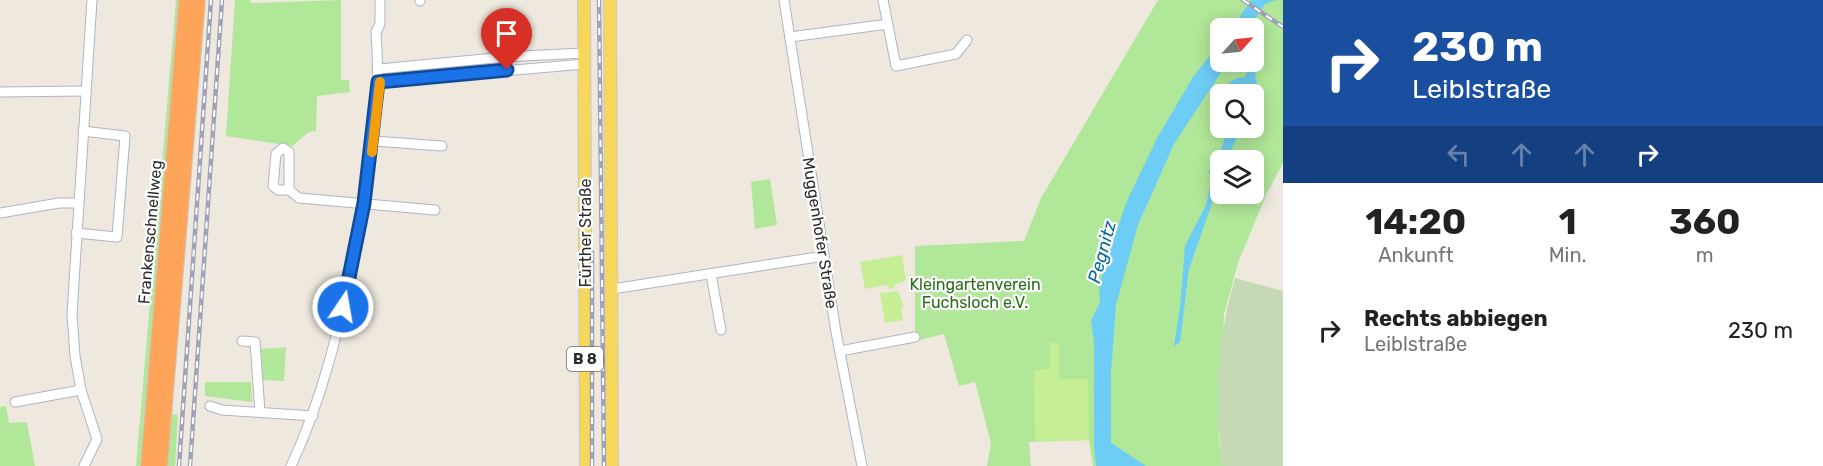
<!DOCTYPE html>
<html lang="de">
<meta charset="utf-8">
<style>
body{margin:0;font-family:Rubik,sans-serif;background:#f6f6f6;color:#222;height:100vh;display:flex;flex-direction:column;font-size:22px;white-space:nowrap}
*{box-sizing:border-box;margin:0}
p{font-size:20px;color:#767676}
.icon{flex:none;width:33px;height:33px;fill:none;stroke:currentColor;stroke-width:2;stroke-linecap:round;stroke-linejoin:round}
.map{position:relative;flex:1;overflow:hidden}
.panel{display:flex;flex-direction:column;background:#fff;width:540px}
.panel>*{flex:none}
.hud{background:#1a4fa0;color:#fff;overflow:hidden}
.needle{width:39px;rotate:63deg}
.controls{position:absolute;left:1210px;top:18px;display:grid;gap:12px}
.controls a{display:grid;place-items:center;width:54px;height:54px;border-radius:9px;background:#fff;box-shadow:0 3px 15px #0003;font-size:30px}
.pin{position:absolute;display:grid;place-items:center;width:51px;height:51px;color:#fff;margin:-62px -26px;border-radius:50% 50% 50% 0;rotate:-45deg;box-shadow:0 0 6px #0007}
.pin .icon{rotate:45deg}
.me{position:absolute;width:66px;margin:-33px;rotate:12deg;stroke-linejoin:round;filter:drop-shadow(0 0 4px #0008)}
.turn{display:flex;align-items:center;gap:21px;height:126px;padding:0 30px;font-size:27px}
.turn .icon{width:78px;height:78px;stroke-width:2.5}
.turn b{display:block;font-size:42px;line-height:51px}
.lanes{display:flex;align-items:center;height:57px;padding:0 30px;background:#0003;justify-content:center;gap:30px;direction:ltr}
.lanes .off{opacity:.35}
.eta{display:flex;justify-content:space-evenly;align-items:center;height:102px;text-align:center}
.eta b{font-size:36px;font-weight:700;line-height:42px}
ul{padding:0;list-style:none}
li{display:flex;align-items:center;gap:18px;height:90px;padding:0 30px}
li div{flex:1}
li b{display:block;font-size:22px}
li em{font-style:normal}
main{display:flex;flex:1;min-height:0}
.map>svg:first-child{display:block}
.green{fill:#b1e799;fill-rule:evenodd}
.cemetery{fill:#c5d9b5}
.pitch{fill:#c6ee94}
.water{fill:#6ecdf4}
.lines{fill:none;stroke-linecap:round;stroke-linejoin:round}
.minor-casing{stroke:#b2b4c0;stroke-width:11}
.major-casing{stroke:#c8c8c8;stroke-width:14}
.highway-casing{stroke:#c8c8c8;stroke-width:16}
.minor{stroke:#fff;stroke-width:9}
.major{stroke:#f7d75b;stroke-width:12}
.highway{stroke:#ffa559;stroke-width:14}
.rail-casing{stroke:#a0a3b7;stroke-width:4.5}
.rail{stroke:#fff;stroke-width:2;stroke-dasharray:7;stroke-linecap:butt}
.route-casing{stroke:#114b97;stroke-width:15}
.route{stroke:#1a73e8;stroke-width:10}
.slow{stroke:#f59e0b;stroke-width:10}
.labels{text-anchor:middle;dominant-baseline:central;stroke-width:4.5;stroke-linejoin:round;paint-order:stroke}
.shield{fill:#fff;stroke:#6b6b6b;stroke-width:1.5}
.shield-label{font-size:15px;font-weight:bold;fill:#2c2c2c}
.street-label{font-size:16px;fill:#2c2c2c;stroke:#fff}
.park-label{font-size:16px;fill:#276e18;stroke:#fff}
.water-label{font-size:18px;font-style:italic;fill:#086aa5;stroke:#fff}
</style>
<main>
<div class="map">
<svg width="1283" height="466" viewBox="0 0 1283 466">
<rect width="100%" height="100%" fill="#eee8de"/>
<g class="green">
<path d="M176 0H179L147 383 150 396 144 466H136Z"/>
<path d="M235 0H250L251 3 341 0V80H349L350 92 317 96 316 131 309 132 292 146 226 136Z"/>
<path d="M1158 0H1283V163L1267 193 1238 263 1224 314 1219 438 1223 466H1093L1089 440 1029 442 1031 466H987L991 443 975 382 959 386 944 334 915 341V246L1024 241 1041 198ZM1221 28H1254V62H1221ZM1221 94H1254V128H1221ZM1221 160H1254V194H1221Z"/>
<path d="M770 179 777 225 755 229 751 182Z"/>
<path d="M286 347 284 381 263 380 261 349Z"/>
<path d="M205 382H251L252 402 205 396Z"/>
<path d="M6 406 9 423 27 422 35 466H0V407Z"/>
<path d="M168 414 178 415 175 466H165Z"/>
</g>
<path class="cemetery" d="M1235 278 1283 291V466H1223C1214 404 1217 338 1235 278Z"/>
<g class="pitch">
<path d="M902 255 906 281 895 284V287L888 289 887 285 865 289 860 262Z"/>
<path d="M898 291 904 307 901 309 903 320 885 323 880 293Z"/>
<path d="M1050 343H1059V379H1088L1089 440 1037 441 1035 437 1034 371 1050 368Z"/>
</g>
<g class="water">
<path d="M1251 0H1276L1265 4 1249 28H1232Z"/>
<path d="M1221 42V62H1228L1174 144 1138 225 1116 305 1111 372V443L1146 466H1096L1094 447V343L1091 320 1100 303 1099 284 1126 203 1157 138 1193 77Z"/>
<path d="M1255 57 1258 62 1255 75 1261 100 1254 110V94H1221C1226 83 1233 78 1245 77Z"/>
<path d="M1228 128H1242L1226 160H1221L1211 206 1189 269 1180 342 1174 346 1180 307 1185 246 1206 205 1212 177 1208 171 1217 163Z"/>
</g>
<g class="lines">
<g class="minor-casing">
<g id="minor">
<path d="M420 0V1"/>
<path d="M784 0 836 332 862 466"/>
<path d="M883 0 896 66 956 54 967 40"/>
<path d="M790 37 888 24"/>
<path d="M379 69 505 57 584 53"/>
<path d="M378 82 584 64"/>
<path d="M0 92 86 91"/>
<path d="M374 141 442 146"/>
<path d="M289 190H278L273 186 276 154 283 148 289 152V190L299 198 435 210"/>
<path d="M0 213 59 203H78"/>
<path d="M76 233 117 237 125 136 83 131"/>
<path d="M711 274 721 330"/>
<path d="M612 289 824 256"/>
<path d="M242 341 255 342 260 412"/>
<path d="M840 351 915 337"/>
<path d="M15 402 81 390"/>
<path d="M210 406 222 410 313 416"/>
<path d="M84 466 97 439 81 390 75 356 72 314 92 0"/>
<path d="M291 466C322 400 339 329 354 257 369 183 382 108 376 32L380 24V0"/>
</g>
</g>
<g class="major-casing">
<g id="major">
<path d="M584 0 586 466"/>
<path d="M610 0 612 466"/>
</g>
</g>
<g class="highway-casing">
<g id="highway">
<path d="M148 466 186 0"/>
<path d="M160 466 198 0"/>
</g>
</g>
<use href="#minor" class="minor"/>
<use href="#major" class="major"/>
<use href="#highway" class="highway"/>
<g class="rail-casing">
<g id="rail">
<path d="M599 0 604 466"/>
<path d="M1243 0 1283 27"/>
<path d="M179 466 211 0"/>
<path d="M190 466 222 0"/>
<path d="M592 466V252"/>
</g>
</g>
<use href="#rail" class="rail"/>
</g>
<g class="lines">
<g class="route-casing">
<path id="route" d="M343 307 364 203 378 82 507 70"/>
</g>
<use href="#route" class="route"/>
<path class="slow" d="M372 152 380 82"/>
</g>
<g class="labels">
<rect class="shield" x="567" y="347" width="36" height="24" rx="4.5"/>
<g class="shield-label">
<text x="585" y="359">B 8</text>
</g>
<g class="street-label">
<text transform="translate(150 232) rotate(-85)">Frankenschnellweg</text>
<text transform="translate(585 233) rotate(-90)">Fürther Straße</text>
<text transform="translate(820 233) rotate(81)">Muggenhofer Straße</text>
</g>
<g class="park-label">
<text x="975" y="284">Kleingartenverein<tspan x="975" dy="18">Fuchsloch e.V.</tspan></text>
</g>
<g class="water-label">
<text transform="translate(1102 252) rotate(-75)">Pegnitz</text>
</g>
</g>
</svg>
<div class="controls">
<a><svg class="needle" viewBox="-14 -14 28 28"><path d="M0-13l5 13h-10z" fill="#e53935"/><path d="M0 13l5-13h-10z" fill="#767676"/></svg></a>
<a><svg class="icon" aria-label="search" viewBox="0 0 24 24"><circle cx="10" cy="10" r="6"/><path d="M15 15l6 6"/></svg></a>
<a><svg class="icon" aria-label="layers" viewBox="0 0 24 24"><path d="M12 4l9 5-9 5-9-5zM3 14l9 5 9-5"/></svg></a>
</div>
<div class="pin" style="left:507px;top:70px;background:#d93025"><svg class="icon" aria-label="arrive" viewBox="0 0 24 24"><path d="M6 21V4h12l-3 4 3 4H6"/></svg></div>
<svg class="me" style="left:343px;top:307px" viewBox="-20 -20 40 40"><circle r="17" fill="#1a73e8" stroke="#fff" stroke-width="3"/><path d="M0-11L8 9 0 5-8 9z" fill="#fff"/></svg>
</div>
<section class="panel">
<div class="hud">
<div class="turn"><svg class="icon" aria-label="right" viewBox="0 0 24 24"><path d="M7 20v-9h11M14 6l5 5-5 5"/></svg><div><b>230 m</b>Leiblstraße</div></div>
<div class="lanes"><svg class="icon off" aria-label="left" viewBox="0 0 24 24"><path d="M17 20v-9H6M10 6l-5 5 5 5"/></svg><svg class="icon off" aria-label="ahead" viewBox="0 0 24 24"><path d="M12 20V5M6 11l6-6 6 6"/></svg><svg class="icon off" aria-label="ahead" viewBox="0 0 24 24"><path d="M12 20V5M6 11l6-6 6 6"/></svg><svg class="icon" aria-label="right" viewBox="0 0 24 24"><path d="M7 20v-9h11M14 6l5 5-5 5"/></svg></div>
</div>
<div class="eta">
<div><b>14:20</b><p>Ankunft</p></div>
<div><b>1</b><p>Min.</p></div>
<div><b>360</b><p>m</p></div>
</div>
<ul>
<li><svg class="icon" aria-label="right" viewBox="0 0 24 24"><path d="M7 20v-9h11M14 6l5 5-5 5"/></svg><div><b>Rechts abbiegen</b><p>Leiblstraße</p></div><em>230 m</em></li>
</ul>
</section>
</main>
